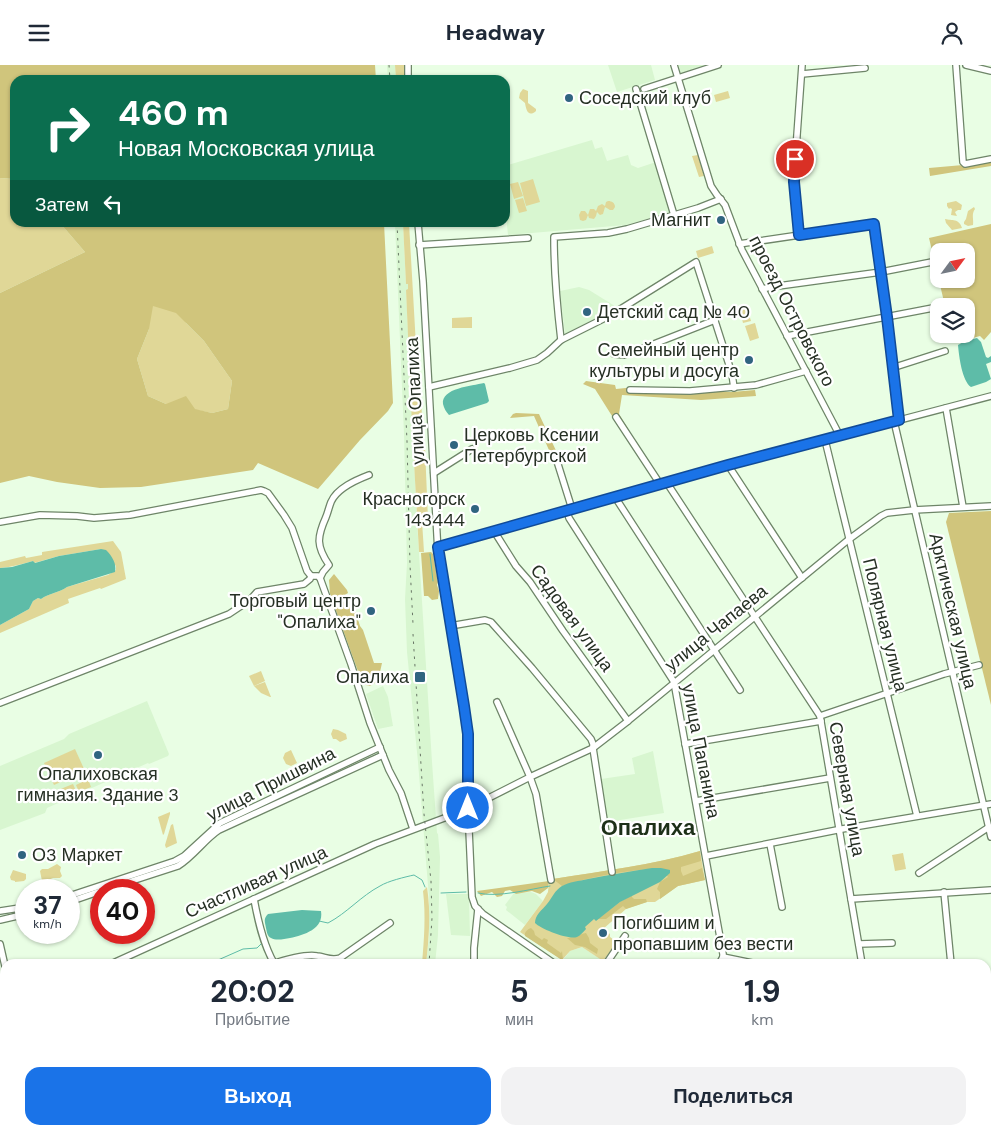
<!DOCTYPE html>
<html lang="ru">
<meta charset="utf-8">
<style>
body{margin:0;font-family:"DM Sans",sans-serif;background:#f2f2f3;color:#1f2937;height:100vh;display:flex;flex-direction:column;font-size:19px;white-space:nowrap}
*{box-sizing:border-box;margin:0}
p{font-size:16px;color:#747a83}
.icon{flex:none;width:28px;height:28px;fill:none;stroke:currentColor;stroke-width:2;stroke-linecap:round;stroke-linejoin:round}
.map{position:relative;flex:1;overflow:hidden}
.details{position:absolute;left:0px;top:894px;width:991px;height:176px;display:flex;flex-direction:column;background:#fff;border-radius:15px 15px 0 0;box-shadow:0 1px 4px #0004}
.details>*{flex:none}
.guide{position:absolute;left:10px;top:10px;width:500px;height:152px;border-radius:15px;box-shadow:0 1px 4px #0004;background:#0b6e4f;color:#fff;overflow:hidden}
.needle{width:32px;rotate:57deg}
.fabs{position:absolute;left:930px;top:178px;display:grid;gap:10px}
.fabs a{display:grid;place-items:center;width:45px;height:45px;border-radius:10px;background:#fff;box-shadow:0 1px 4px #0004;font-size:25px}
.speed{position:absolute;left:15px;top:814px;display:flex;gap:10px;font-size:25px;font-weight:700;text-align:center}
.speed>*{display:grid;place-content:center;width:65px;height:65px;border-radius:50%;background:#fff;box-shadow:0 1px 4px #0004;line-height:1}
.speed small{font-size:12px;font-weight:400}
.speed .limit{border:8px solid #d22;background:#fff;color:#111}
.pin{position:absolute;display:grid;place-items:center;width:42px;height:42px;color:#fff;margin:-21px;border:2px solid #fff;border-radius:50%;box-shadow:0 1px 5px #0007}
.me{position:absolute;width:55px;margin:-28px;rotate:0deg;stroke-linejoin:round;filter:drop-shadow(0 0 4px #0008)}
.turn{display:flex;align-items:center;gap:18px;height:105px;padding:0 25px;font-size:22px}
.turn .icon{width:65px;height:65px;stroke-width:2.5}
.turn b{display:block;font-size:35px;line-height:42px}
.then{display:flex;align-items:center;height:48px;padding:0 25px;background:#0003;gap:10px;font-size:19px}
.eta{display:flex;justify-content:space-evenly;align-items:center;height:85px;text-align:center}
.eta b{font-size:30px;font-weight:700;line-height:35px}
.button{display:flex;gap:10px;margin-top:auto;padding:10px 25px}
.button a{flex:1;height:58px;border-radius:15px;background:#1a73e8;color:#fff;font-size:20px;font-weight:700;line-height:58px;text-align:center}
.button a+a{background:#f2f2f3;color:#1f2937}
header{display:flex;justify-content:space-between;align-items:center;height:65px;padding:0 25px;background:#fff;font-size:22px;font-weight:700}
.map>svg:first-child{display:block}
.built{fill:#d8f6d0}
.green{fill:#e0d797}
.forest{fill:#d0c57c;fill-rule:evenodd}
.water{fill:#5ebca8}
.lines{fill:none;stroke-linecap:round;stroke-linejoin:round}
.stream{stroke:#5ebca8;stroke-width:1}
.minor-casing{stroke:#6e8568;stroke-width:8}
.minor{stroke:#fff;stroke-width:5.5}
.rail{stroke:#697766;stroke-width:1;stroke-dasharray:2.5 5;stroke-linecap:butt}
.route-casing{stroke:#114b97;stroke-width:12}
.route{stroke:#1a73e8;stroke-width:9}
.poi-dot{fill:#306480;stroke:#fff;stroke-width:2}
.labels{text-anchor:middle;dominant-baseline:central;stroke-width:4.5;stroke-linejoin:round;paint-order:stroke}
.poi-label{font-size:18px;fill:#263024;stroke:#fff;text-anchor:start}
.street-label{font-size:18px;fill:#263024;stroke:#fff}
.district-label{font-size:22px;font-weight:bold;fill:#1d3018;stroke:#fff}
</style>
<header><svg class="icon" aria-label="menu" viewBox="0 0 24 24"><path d="M4 6h16M4 12h16M4 18h16"/></svg>Headway<svg class="icon" aria-label="person" viewBox="0 0 24 24"><circle cx="12" cy="8" r="4"/><path d="M4 21q1-7 8-7t8 7"/></svg></header>
<div class="map">
<svg width="991" height="1069" viewBox="0 0 991 1069">
<rect width="100%" height="100%" fill="#e9fee4"/>
<g class="built">
<path d="M387 0H395L396 15H388Z"/>
<path d="M608 0H651L655 15 617 27Z"/>
<path d="M677 0H705L692 4 691 6 683 8H680L678 5Z"/>
<path d="M592 75 595 84 602 82 607 96 628 90 631 100 638 103 656 97 671 147 626 160 508 170 505 141V101Z"/>
<path d="M395 158H403L406 219H408V225H406L417 456 432 697 437 768 438 769 440 792 438 870 435 899H426L429 872V833L418 697 407 587 405 534 407 498 404 369Z"/>
<path d="M579 222 589 225 618 243 605 251 565 269 560 226Z"/>
<path d="M383 621 388 632 393 661 378 664 366 629Z"/>
<path d="M147 636 169 689 168 691 149 699 148 698 47 743 45 748 0 765V701L64 674 69 669Z"/>
<path d="M653 686 664 748 608 757 601 714 635 709 632 693Z"/>
<path d="M531 827 536 829 543 836 525 860 506 845 507 842 505 840 514 828Z"/>
<path d="M446 829H468L469 834 470 871 451 870Z"/>
<path d="M582 882 603 896 601 899H569L563 895 570 886Z"/>
<path d="M818 1065H977L976 1069H826Z"/>
</g>
<g class="green">
<path d="M395 0H407L406 15H396Z"/>
<path d="M523 24 528 26V38L536 44V46C528 53 526 44 525 38L519 33 520 28Z"/>
<path d="M728 26 730 33 716 37 714 30Z"/>
<path d="M698 90 704 111 699 112 692 91Z"/>
<path d="M0 113 15 114V158H60L85 187 0 228Z"/>
<path d="M533 114 540 137 526 141 520 118Z"/>
<path d="M518 117 523 131 514 134 510 119Z"/>
<path d="M523 133 527 146 519 148 515 135Z"/>
<path d="M608 136C612 136 615 138 615 142L613 145H610L605 142 603 149 600 150 597 147 596 151 594 154 589 153 588 150 586 155 583 156 580 155 579 150 581 146H585L588 150 590 144H594L596 146 598 141 602 139 605 141 606 137Z"/>
<path d="M956 136 962 140 961 145H958L955 147 957 151 951 150 952 144 950 143 949 144 947 141V138Z"/>
<path d="M974 142 975 144C971 149 974 155 973 160L968 161 964 159V157L966 154 968 146Z"/>
<path d="M945 154C952 156 959 153 962 163L952 165 946 158Z"/>
<path d="M149 158 186 258 204 276 232 316 228 344 212 348 166 339 148 331 137 294 149 264Z"/>
<path d="M403 158H409L418 316H420L423 369 420 370 421 382 425 383 428 455 422 456 424 487H419L412 361 406 225 408 224V219H406Z"/>
<path d="M712 181 714 188 698 193 696 186Z"/>
<path d="M747 243 751 256 743 258 740 245Z"/>
<path d="M472 252V263H452V253Z"/>
<path d="M755 258 759 273 750 276 745 261Z"/>
<path d="M113 476 121 487 126 514 101 524 100 523 68 534 69 538 0 568V560L29 544 33 536 38 533 41 534C49 528 59 528 67 522L108 510 116 505V501L101 484 59 491 34 498 33 496C22 499 12 502 0 503V497L25 491 26 493 42 490V487Z"/>
<path d="M261 606 265 616 254 621 249 611Z"/>
<path d="M265 617 271 632H270L261 628 254 621Z"/>
<path d="M333 664 338 665 346 669 347 674 340 677 336 674H333L331 669Z"/>
<path d="M75 684 85 706 54 720 44 698Z"/>
<path d="M291 685 297 698 291 701 286 699 283 693 285 688Z"/>
<path d="M88 714 91 722 79 727 76 720Z"/>
<path d="M73 719 77 728 62 735 58 725Z"/>
<path d="M170 747V749L164 769 163 770 158 752Z"/>
<path d="M173 759 177 778 166 783 165 780 171 760Z"/>
<path d="M700 786 705 815 678 821 655 837H647L626 844 603 864 610 869V872L617 877 603 896 582 882 570 886 562 895 520 867 543 836 548 827 549 816 553 814C603 806 652 800 700 786Z"/>
<path d="M903 788 906 804 895 806 892 790Z"/>
<path d="M57 799 61 802 60 806 62 811 60 813H53L43 817 42 816 40 806 42 804H48Z"/>
<path d="M13 805 26 809V814L24 816 15 817V816L11 815 10 812Z"/>
<path d="M427 822C431 848 429 873 426 899H422C424 875 426 851 423 826Z"/>
</g>
<g class="forest">
<path d="M0 0H375L376 15H15V114L0 113Z"/>
<path d="M991 96V101L930 111 929 103 963 100Z"/>
<path d="M60 158H384L393 338 388 346 360 375 318 424 258 398 253 405 141 422 100 423 57 417 29 411 0 418V228L85 187ZM153 241 176 248 204 276 232 316 228 344 212 348 195 344 186 331 166 339 148 331 137 294 149 264Z"/>
<path d="M991 159V267L984 275 980 271 954 278 951 269H966V241H945L929 173ZM939 186H966V214H939Z"/>
<path d="M586 316 615 320 616 324 635 322 661 328 679 329 696 326 732 327 755 325 756 331 701 335 622 330 619 349 630 367 624 370 595 324 583 319Z"/>
<path d="M516 348 539 349 558 390 552 392 534 351 510 353 513 349Z"/>
<path d="M991 446V640L946 457 949 448Z"/>
<path d="M431 487 433 489 438 517 437 520 439 526 438 534 432 535 428 531H424L421 488Z"/>
<path d="M334 509 347 525 348 528 340 533 334 535 330 529 329 515Z"/>
<path d="M348 535 352 536 360 561 363 565 374 598H382L380 607 382 611 378 616 370 621 366 620H363L335 543 336 540Z"/>
<path d="M700 786 701 796 681 802V806L683 811 702 803 705 815 678 821 660 834V827L657 824 660 817 668 812 661 803C630 805 592 811 562 821L553 814C603 806 652 800 700 786Z"/>
<path d="M549 816 548 823 540 829 532 826 516 829 510 825 505 826 502 831 497 832 492 827 481 831 477 826Z"/>
<path d="M632 830V832L634 834H646L647 837 626 844 623 841 606 854H598L620 837Z"/>
<path d="M531 863 534 866 535 870 542 875 544 873 548 875 547 878 561 888 562 886 563 895H562L525 871C524 867 528 864 531 863Z"/>
<path d="M586 868 589 873 590 878 598 884 597 889 585 882 575 880 567 873C575 873 579 869 586 868Z"/>
</g>
<g class="water">
<path d="M977 273 981 277 986 292 988 293 991 291V277V297L986 299 991 314 986 317 971 322C962 316 959 291 958 280L965 276Z"/>
<path d="M484 318 485 319 489 336 487 338 452 349 449 350C446 347 444 343 443 339 441 323 472 321 484 318Z"/>
<path d="M101 484 106 485C112 491 117 499 115 507L67 522C59 528 49 528 41 534L38 533 33 536 29 544 0 560V503L12 502 33 496 35 498 59 491Z"/>
<path d="M652 803H661L670 805V808L660 817 620 837 596 856 594 854 585 862 586 864C583 867 580 871 577 872 568 875 541 864 535 858 535 850 542 845 547 839 552 833 555 825 562 821 569 817 579 816 588 814 609 810 631 806 652 803Z"/>
<path d="M302 845 321 846C324 864 304 870 290 873 284 874 276 876 271 873 267 871 267 867 266 863 265 857 263 854 268 849Z"/>
</g>
<g class="lines">
<g class="stream">
<path d="M430 489 433 516"/>
<path d="M441 828 466 827"/>
<path d="M478 828C498 833 530 824 550 821"/>
<path d="M319 856 328 858C347 848 361 831 380 821 388 816 405 812 414 810L422 815 425 822"/>
<path d="M209 899 243 884 257 883 263 877"/>
<path d="M0 992 5 990"/>
</g>
<g class="minor-casing">
<g id="minor">
<path d="M674 0 711 121 717 130 725 140 742 185 840 371"/>
<path d="M956 0 963 97 965 99 991 94"/>
<path d="M966 0 991 6"/>
<path d="M802 9 865 3"/>
<path d="M408 15V0"/>
<path d="M636 24 674 150"/>
<path d="M644 24 718 0"/>
<path d="M418 158 423 216 438 488 464 641 467 669 468 743 472 832 475 841 483 849 555 899"/>
<path d="M799 170 794 112 802 0"/>
<path d="M739 179 874 159 887 252 899 355"/>
<path d="M419 180 528 173"/>
<path d="M762 224 771 222 881 207 932 197"/>
<path d="M787 271 938 242"/>
<path d="M561 275C557 241 554 207 554 172L608 168 627 164 698 143 721 134"/>
<path d="M614 289 624 290 636 286 715 255"/>
<path d="M892 303 945 286"/>
<path d="M429 322 510 303 537 295 547 288 561 275 611 250 696 197 732 309 734 323"/>
<path d="M630 325 690 326 756 320 806 306"/>
<path d="M946 343 963 442"/>
<path d="M616 352 660 419"/>
<path d="M894 356 991 772"/>
<path d="M825 375 917 751"/>
<path d="M556 393 572 444"/>
<path d="M728 400 802 513"/>
<path d="M434 408 472 384"/>
<path d="M667 418 820 651 862 899"/>
<path d="M615 432 740 625"/>
<path d="M567 446 569 453 674 617 723 889V892L719 899"/>
<path d="M0 457 40 450 77 451 94 453 130 450 261 425 264 426 268 428 284 450 292 463 307 506 311 511"/>
<path d="M494 466 516 501 530 517 563 566 628 656"/>
<path d="M437 481 728 400 991 331"/>
<path d="M311 511H318L320 513 351 599 370 658 389 705 401 728 413 764"/>
<path d="M320 513 323 507 329 500C316 481 317 472 326 452 328 447 329 442 331 437 337 423 356 415 369 410"/>
<path d="M450 561 485 555 491 557 532 603 591 674 593 679V683L612 807"/>
<path d="M497 637 530 712 536 729 551 815"/>
<path d="M0 638 229 549 250 535 257 527 304 519 310 514 311 511"/>
<path d="M820 651 944 609 979 600"/>
<path d="M685 679 821 656"/>
<path d="M696 736 830 713"/>
<path d="M770 779 782 842"/>
<path d="M706 791 842 764 991 739"/>
<path d="M919 808 989 762"/>
<path d="M104 825 178 801C194 791 204 775 219 765L383 690"/>
<path d="M944 827 951 899"/>
<path d="M69 831 175 796 184 791 220 758 380 682"/>
<path d="M254 834C258 856 263 879 274 898"/>
<path d="M851 834 991 825"/>
<path d="M69 837 101 826"/>
<path d="M0 846 26 842"/>
<path d="M0 855 26 849"/>
<path d="M0 879 5 901"/>
<path d="M859 879 892 878"/>
<path d="M723 892 757 899"/>
<path d="M111 899 375 779 463 746 530 712 593 683 628 656 848 475 881 451 887 448 914 445 991 441"/>
<path d="M273 899C283 895 306 889 317 891 326 892 331 896 340 893L390 858"/>
<path d="M474 899V883L478 844"/>
<path d="M606 899 625 871"/>
<path d="M0 924H5"/>
<path d="M986 941 991 942"/>
<path d="M0 1052 5 1049"/>
<path d="M93 1065 95 1069"/>
<path d="M457 1065 467 1069"/>
<path d="M627 1065 632 1069"/>
<path d="M802 1065 810 1069"/>
<path d="M135 1069 140 1065"/>
<path d="M422 1069 424 1065"/>
<path d="M474 1069 475 1065"/>
<path d="M523 1069 525 1065"/>
<path d="M601 1069 604 1065"/>
<path d="M692 1069 694 1065"/>
<path d="M762 1069 765 1065"/>
<path d="M978 1069V1065"/>
</g>
</g>
<use href="#minor" class="minor"/>
<g class="rail">
<path d="M389 0 390 15"/>
<path d="M397 158 407 376 410 500 413 559"/>
<path d="M413 569 424 749 431 816 432 853 429 899"/>
<path d="M384 1069 386 1065"/>
</g>
</g>
<g class="lines">
<g class="route-casing">
<path id="route" d="M468 743V669L464 641 438 482 728 400 899 355 887 252 874 159 799 170 794 117 795 94"/>
</g>
<use href="#route" class="route"/>
</g>
<g class="poi-dot">
<circle cx="569" cy="33" r="5"/>
<circle cx="721" cy="155" r="5"/>
<circle cx="587" cy="247" r="5"/>
<circle cx="749" cy="295" r="5"/>
<circle cx="454" cy="380" r="5"/>
<circle cx="475" cy="444" r="5"/>
<circle cx="371" cy="546" r="5"/>
<rect x="414" y="606" width="12" height="12" rx="2.5"/>
<circle cx="98" cy="690" r="5"/>
<circle cx="22" cy="790" r="5"/>
<circle cx="603" cy="868" r="5"/>
</g>
<g class="labels">
<g class="poi-label">
<text x="579" y="33">Соседский клуб</text>
<text x="711" y="155" text-anchor="end">Магнит</text>
<text x="597" y="247">Детский сад № 40</text>
<text x="739" y="285" text-anchor="end">Семейный центр<tspan x="739" dy="21">культуры и досуга</tspan></text>
<text x="464" y="370">Церковь Ксении<tspan x="464" dy="21">Петербургской</tspan></text>
<text x="465" y="434" text-anchor="end">Красногорск<tspan x="465" dy="21">143444</tspan></text>
<text x="361" y="536" text-anchor="end">Торговый центр<tspan x="361" dy="21">"Опалиха"</tspan></text>
<text x="409" y="612" text-anchor="end">Опалиха</text>
<text x="98" y="709" text-anchor="middle">Опалиховская<tspan x="98" dy="21">гимназия. Здание 3</tspan></text>
<text x="32" y="790">О3 Маркет</text>
<text x="613" y="858">Погибшим и<tspan x="613" dy="21">пропавшим без вести</tspan></text>
</g>
<g class="street-label">
<text transform="translate(792 246) rotate(63)">проезд Островского</text>
<text transform="translate(415 336) rotate(-93)">улица Опалиха</text>
<text transform="translate(953 546) rotate(77)">Арктическая улица</text>
<text transform="translate(572 553) rotate(54)">Садовая улица</text>
<text transform="translate(885 560) rotate(76)">Полярная улица</text>
<text transform="translate(716 563) rotate(-39)">улица Чапаева</text>
<text transform="translate(701 686) rotate(79)">улица Папанина</text>
<text transform="translate(271 719) rotate(-27)">улица Пришвина</text>
<text transform="translate(847 724) rotate(80)">Северная улица</text>
<text transform="translate(256 817) rotate(-24)">Счастливая улица</text>
</g>
<g class="district-label">
<text x="648" y="762">Опалиха</text>
</g>
</g>
</svg>
<div class="fabs">
<a><svg class="needle" viewBox="-14 -14 28 28"><path d="M0-13l5 13h-10z" fill="#e53935"/><path d="M0 13l5-13h-10z" fill="#747a83"/></svg></a>
<a><svg class="icon" aria-label="layers" viewBox="0 0 24 24"><path d="M12 4l9 5-9 5-9-5zM3 14l9 5 9-5"/></svg></a>
</div>
<div class="speed"><div>37<small>km/h</small></div><div class="limit">40</div></div>
<div class="pin" style="left:795px;top:94px;background:#d93025"><svg class="icon" aria-label="arrive" viewBox="0 0 24 24"><path d="M6 21V4h12l-3 4 3 4H6"/></svg></div>
<svg class="me" style="left:468px;top:743px" viewBox="-20 -20 40 40"><circle r="17" fill="#1a73e8" stroke="#fff" stroke-width="3"/><path d="M0-11L8 9 0 5-8 9z" fill="#fff"/></svg>
<div class="guide">
<div class="turn"><svg class="icon" aria-label="right" viewBox="0 0 24 24"><path d="M7 20v-9h11M14 6l5 5-5 5"/></svg><div><b>460 m</b>Новая Московская улица</div></div>
<div class="then">Затем<svg class="icon" aria-label="left" viewBox="0 0 24 24"><path d="M17 20v-9H6M10 6l-5 5 5 5"/></svg></div>
</div>
<section class="details">
<div class="eta">
<div><b>20:02</b><p>Прибытие</p></div>
<div><b>5</b><p>мин</p></div>
<div><b>1.9</b><p>km</p></div>
</div>
<div class="button"><a>Выход</a><a>Поделиться</a></div>
</section>
</div>
